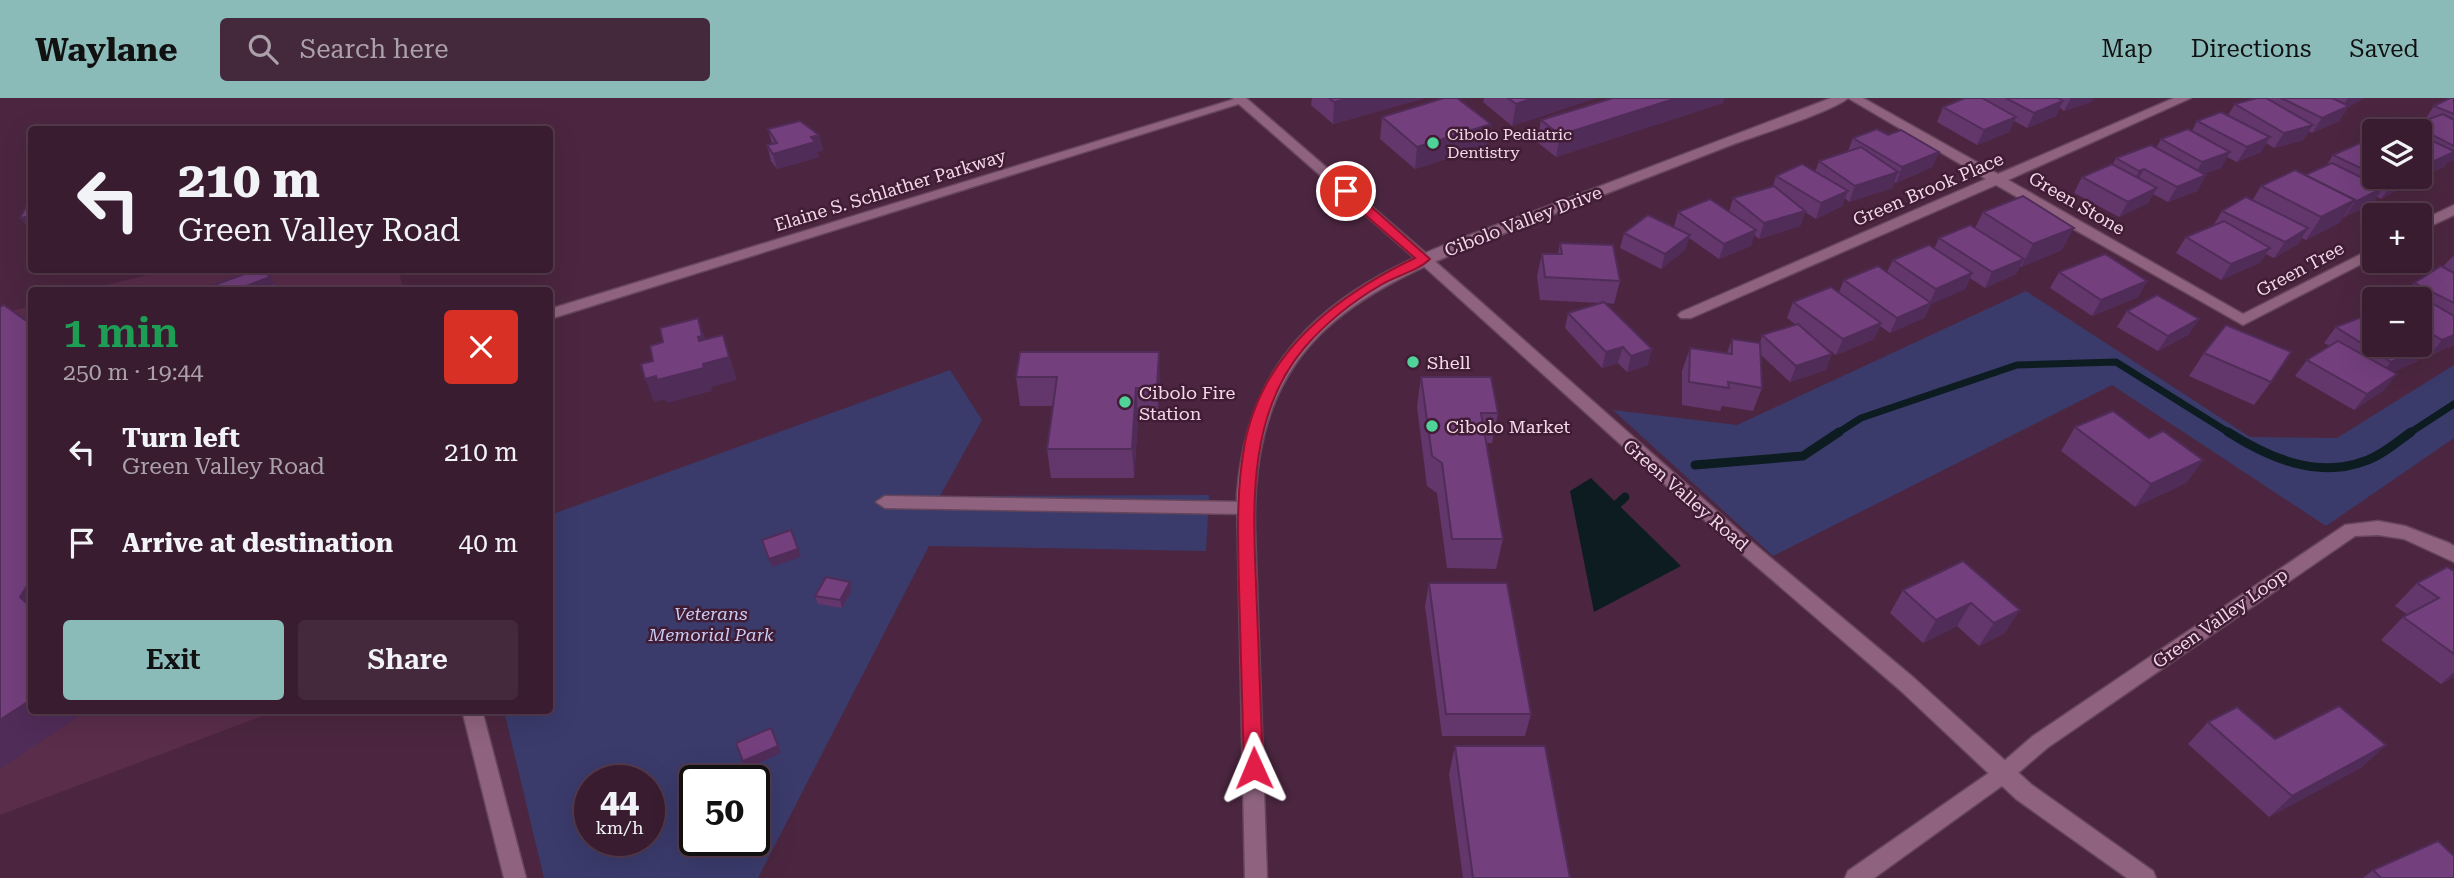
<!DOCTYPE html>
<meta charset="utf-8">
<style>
body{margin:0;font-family:"Roboto Serif",serif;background:#44293c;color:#f1f3f6;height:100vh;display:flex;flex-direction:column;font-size:26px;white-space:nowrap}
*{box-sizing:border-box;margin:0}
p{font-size:23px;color:#aba1ab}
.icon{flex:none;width:38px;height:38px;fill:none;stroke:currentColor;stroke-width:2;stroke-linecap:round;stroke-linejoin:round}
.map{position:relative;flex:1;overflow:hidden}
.panel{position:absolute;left:28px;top:189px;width:525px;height:427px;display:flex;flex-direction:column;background:#391c30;border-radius:7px;box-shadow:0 7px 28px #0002,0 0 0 2px #533a4c}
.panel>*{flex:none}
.banner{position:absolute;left:28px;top:28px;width:525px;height:147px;border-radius:7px;box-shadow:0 7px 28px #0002,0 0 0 2px #533a4c;background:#391c30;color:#f1f3f6;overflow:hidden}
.fabs{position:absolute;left:2362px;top:21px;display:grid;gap:14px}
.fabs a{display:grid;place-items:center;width:70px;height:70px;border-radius:7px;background:#391c30;box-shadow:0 7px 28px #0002,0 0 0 2px #533a4c;font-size:35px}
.speed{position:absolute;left:574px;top:667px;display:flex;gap:14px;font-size:35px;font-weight:700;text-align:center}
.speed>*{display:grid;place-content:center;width:91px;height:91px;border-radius:50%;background:#391c30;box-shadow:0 7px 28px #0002,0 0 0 2px #533a4c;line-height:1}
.speed small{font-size:18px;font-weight:400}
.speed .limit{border:4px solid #111;border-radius:10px;background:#fff;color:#111}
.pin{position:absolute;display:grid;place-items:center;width:60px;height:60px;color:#fff;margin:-30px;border:4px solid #fff;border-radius:50%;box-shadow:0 2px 7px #0007}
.me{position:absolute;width:77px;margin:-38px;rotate:359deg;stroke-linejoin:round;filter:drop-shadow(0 0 5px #0008)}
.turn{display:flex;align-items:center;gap:24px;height:147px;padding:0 35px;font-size:32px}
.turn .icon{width:91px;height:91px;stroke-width:2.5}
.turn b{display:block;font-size:49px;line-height:60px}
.round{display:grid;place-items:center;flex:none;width:74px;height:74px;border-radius:7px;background:#44293c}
.summary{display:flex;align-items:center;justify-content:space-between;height:119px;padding:0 35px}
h1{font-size:42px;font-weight:600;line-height:52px;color:#1e9e55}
.cta{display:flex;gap:14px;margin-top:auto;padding:14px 35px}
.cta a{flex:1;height:80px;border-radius:7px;background:#8bbbb9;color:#111;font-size:28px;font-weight:600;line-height:80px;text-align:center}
.cta a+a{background:#44293c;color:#f1f3f6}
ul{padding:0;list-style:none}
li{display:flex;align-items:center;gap:21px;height:91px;padding:0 35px}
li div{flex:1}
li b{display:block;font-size:26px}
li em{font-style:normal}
header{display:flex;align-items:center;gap:42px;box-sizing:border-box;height:98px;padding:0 35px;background:#8bbbb9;color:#111}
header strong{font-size:33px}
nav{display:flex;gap:38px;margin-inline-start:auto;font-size:24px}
.search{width:490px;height:63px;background:#44293c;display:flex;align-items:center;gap:18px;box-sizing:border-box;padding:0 24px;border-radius:7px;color:#aba1ab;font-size:26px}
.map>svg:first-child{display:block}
.built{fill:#5a2d4b}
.green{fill:#3a3b6b;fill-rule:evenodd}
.water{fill:#0d1c21}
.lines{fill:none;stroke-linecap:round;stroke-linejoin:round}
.stream-far1{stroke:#0d1c21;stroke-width:7}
.stream{stroke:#0d1c21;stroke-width:9}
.minor-casing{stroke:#67465c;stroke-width:3}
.tertiary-casing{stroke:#67465c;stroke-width:3}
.secondary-casing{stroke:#67465c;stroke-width:3}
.minor{fill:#8f637f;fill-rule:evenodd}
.tertiary{fill:#8f637f;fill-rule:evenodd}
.secondary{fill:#8f637f;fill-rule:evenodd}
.wall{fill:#63366c;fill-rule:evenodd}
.shaded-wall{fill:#502c58}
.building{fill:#733f7d;stroke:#502c58;stroke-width:2}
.route{fill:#e11d48;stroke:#92132f;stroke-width:2}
.poi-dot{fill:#4fd399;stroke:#411c35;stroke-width:2.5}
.labels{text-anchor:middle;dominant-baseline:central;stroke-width:5;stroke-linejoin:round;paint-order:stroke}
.far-poi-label{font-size:16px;fill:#f2d8e8;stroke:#411c35;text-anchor:start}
.street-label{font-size:18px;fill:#f2d8e8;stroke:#411c35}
.poi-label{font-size:18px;fill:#f2d8e8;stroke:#411c35;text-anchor:start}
.park-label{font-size:18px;font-style:italic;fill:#c8cbf4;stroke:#411c35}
</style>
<header>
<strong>Waylane</strong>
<div class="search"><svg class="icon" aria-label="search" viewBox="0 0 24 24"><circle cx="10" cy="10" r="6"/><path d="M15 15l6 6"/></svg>Search here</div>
<nav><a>Map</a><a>Directions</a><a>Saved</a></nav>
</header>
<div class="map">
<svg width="2454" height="780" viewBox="0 0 2454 780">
<rect width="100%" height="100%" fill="#4c2640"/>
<g class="built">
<path d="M166 172H398L404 192H88Z"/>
<path d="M31 208 32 612 275 613 0 717V216Z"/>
</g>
<g class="green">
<path d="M2026 193 2250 339 2337 340 2454 267V340L2326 428 2112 287 1773 458 1613 312 1737 327Z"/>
<path d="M950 272 982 322 940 398 1209 397 1206 453 929 448 758 780H544L504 613 550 612V417ZM590 682H649V742H590ZM695 682H754V742H695Z"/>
</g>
<path class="water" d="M1591 380 1681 468 1594 514 1570 393Z"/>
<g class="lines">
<g class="stream-far1">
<path d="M1836 336 1861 320 2017 267 2116 264 2231 336"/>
<path d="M2408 336 2454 306"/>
</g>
<g class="stream">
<path d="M2228 334C2269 360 2317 381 2365 363 2381 358 2397 344 2411 334"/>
<path d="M1695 367 1803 358 1839 334"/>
<path d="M1612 411 1625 399"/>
</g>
<g class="minor-casing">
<g id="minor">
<path d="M1238 0 1248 3 550 221V211Z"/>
<path d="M1848 0H1863L1998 76 2174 0H2191L2008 82 2243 216 2375 149V159L2243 227 1996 87 1691 220H1681L1678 217 1681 214 1986 81Z"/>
<path d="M2454 107V117L2420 133V123Z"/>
<path d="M885 398 1245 404 1254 410 1245 416 885 410 876 404Z"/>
<path d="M2378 423 2405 428 2449 445 2454 448V464L2404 441 2378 437 2355 438 2047 650 2010 682 1874 780H1845L1848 773 1996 670 2033 638 2345 427Z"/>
<path d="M462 612H482L526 780H504Z"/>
</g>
</g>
<g class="tertiary-casing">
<path id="tertiary" d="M1232 0H1246L1429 158 1753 445 1914 580 2032 687 2153 773 2156 780H2127L2016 701 1900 592 1741 455 1419 164Z"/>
</g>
<g class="secondary-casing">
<path id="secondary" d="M1831 0H1848C1834 13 1755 38 1731 47 1662 74 1592 101 1523 128 1363 190 1250 236 1255 432L1267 780H1245L1237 398C1241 340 1258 286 1297 242 1365 165 1475 137 1567 101 1655 67 1743 34 1831 0Z"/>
</g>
<use href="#minor" class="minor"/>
<use href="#tertiary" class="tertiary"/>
<use href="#secondary" class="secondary"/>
</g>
<g class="wall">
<path d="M1312 0H1425L1333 26 1311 7Z"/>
<path d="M1484 0H1596L1512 28 1483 4Z"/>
<path d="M1965 0H2093L2091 4 2064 13 2060 10 2056 18 2027 30 2014 23 2009 34 1977 47 1937 24 1943 9Z"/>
<path d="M2257 0H2364L2348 9 2339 23 2312 35 2309 33 2303 42 2274 50 2266 45 2261 54 2237 64 2227 59 2221 70 2203 76 2206 77 2197 93 2168 104 2153 96 2148 105 2119 119 2074 95 2082 79 2113 66 2116 60 2156 50 2161 41 2192 33 2197 23 2228 17 2235 6Z"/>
<path d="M2454 0V62L2447 64 2444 69 2417 81 2413 79 2407 87 2381 101 2377 99 2372 106 2344 119H2343L2339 125 2306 142 2302 140 2298 146 2274 160 2266 156 2259 165 2221 182 2176 155 2186 139 2213 128 2222 113 2252 103 2261 88 2305 77 2327 67 2333 57 2374 51 2375 49V79H2420V33H2400L2409 32 2413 27 2424 23 2434 8Z"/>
<path d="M1723 5 1556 59 1537 44 1541 22Z"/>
<path d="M1382 19 1487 48 1415 71 1380 41Z"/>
<path d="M768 31 819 37 823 52 817 54 819 59 777 71 771 63 767 47 772 46Z"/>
<path d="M1888 37 1939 54 1932 69 1896 85 1894 84 1892 90 1849 104 1845 100 1842 108 1816 121 1805 114 1800 128 1759 141 1754 137 1751 148 1719 161 1689 140 1685 152 1661 171 1620 150 1624 135 1674 129 1678 114H1729L1733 100 1773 88 1776 78 1815 74 1819 63 1848 53 1853 40Z"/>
<path d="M1983 114 2062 152 2021 169 2020 168 2016 176 1985 190 1970 180 1965 191 1931 206 1924 220 1890 235 1880 228 1874 241 1836 257 1820 245 1826 272 1790 284 1760 256 1762 290 1753 313 1722 308 1720 313 1682 307V273L1690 250 1727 255 1732 241 1760 245 1762 237 1796 227 1787 220 1793 204 1839 194 1844 182 1887 174 1893 162 1934 151 1939 140 1975 130Z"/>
<path d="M1560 145 1620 183 1614 206 1606 205 1648 267 1627 274 1618 265 1602 270 1565 230 1568 215 1600 205 1540 202 1537 178 1542 156H1558Z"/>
<path d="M2454 158V247L2429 258 2424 255 2416 264 2393 274 2384 292 2354 312 2295 278 2307 262 2330 248 2324 245 2336 229 2363 218 2361 217 2373 201 2408 191 2414 185 2443 169 2451 160ZM2375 201H2420V247H2375Z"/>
<path d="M2059 174 2147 183 2138 199 2092 218 2050 190Z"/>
<path d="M2127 213 2199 221 2188 237 2158 253 2117 229Z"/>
<path d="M1020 254 1160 283 1158 320H1138L1134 380H1051L1047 351 1053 308H1020L1016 279Z"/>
<path d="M2204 255 2271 284 2254 307 2189 278Z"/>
<path d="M1421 279 1498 315 1492 345H1486L1503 441 1496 471 1447 470 1437 395 1427 388 1417 309Z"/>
<path d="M2075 329 2203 362 2186 385 2135 409 2061 353Z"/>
<path d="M1963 463 2005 535 1979 548 1957 528 1923 545 1890 515 1903 492Z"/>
<path d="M2454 473V579L2441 586 2381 542 2403 519 2408 517 2395 508 2417 485Z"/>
<path d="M1429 485 1531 616 1525 638H1442L1425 508Z"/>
<path d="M852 492 842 510 818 506 815 498Z"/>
<path d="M2208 624 2275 641 2386 647 2362 669 2269 719 2188 646Z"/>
<path d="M1455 648 1570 780H1463L1449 676Z"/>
<path d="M2373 772 2454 780H2363Z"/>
</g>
<g class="shaded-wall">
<path d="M1350 0H1425L1333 26 1334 4Z"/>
<path d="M1534 0H1596L1512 28 1516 6Z"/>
<path d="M1677 0H1725L1723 5 1556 59 1560 37Z"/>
<path d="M2071 0H2093L2091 4 2064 13Z"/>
<path d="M2348 0H2364L2348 9 2339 23 2312 35 2322 20 2341 11Z"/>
<path d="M2063 3 2056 18 2027 30 2034 15Z"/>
<path d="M2016 19 2009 34 1977 47 1984 32Z"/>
<path d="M1491 26 1487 48 1415 71 1417 49Z"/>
<path d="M2313 27 2303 42 2274 50 2284 35Z"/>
<path d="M819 37 823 52 817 54 819 59 777 71 773 56 811 39Z"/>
<path d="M2270 39 2261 54 2237 64 2247 49Z"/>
<path d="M1939 54 1932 69 1896 85 1902 69Z"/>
<path d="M2230 54 2221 70 2193 80 2202 64Z"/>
<path d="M2454 54V62L2447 64 2444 69 2417 81 2420 79V77L2428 66Z"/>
<path d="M2144 71 2136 86 2131 88 2139 73Z"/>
<path d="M1898 74 1892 90 1849 104 1855 88Z"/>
<path d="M2206 77 2197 93 2168 104 2177 89Z"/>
<path d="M2405 79H2414L2407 87 2381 101 2392 86Z"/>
<path d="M2157 90 2148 105 2119 119 2128 104Z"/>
<path d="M2383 90 2372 106 2344 119 2355 104Z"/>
<path d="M1848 93 1842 108 1816 121 1821 105Z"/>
<path d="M2355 102 2339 125 2306 142 2321 119Z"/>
<path d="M1805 113 1800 128 1759 141 1764 125Z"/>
<path d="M32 118V135L20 120Z"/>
<path d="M2074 130 2062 152 2021 169 2033 146Z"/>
<path d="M2308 130 2298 146 2274 160 2285 144Z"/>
<path d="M1756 132 1751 148 1719 161 1724 146Z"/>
<path d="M1690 137 1685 152 1661 171 1665 156Z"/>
<path d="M2270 150 2259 165 2221 182 2231 166Z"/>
<path d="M2024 161 2016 176 1985 190 1992 174Z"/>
<path d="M1972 175 1965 191 1931 206 1924 220 1890 235 1897 220 1929 206 1936 191Z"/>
<path d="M270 179 278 192H236Z"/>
<path d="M2147 183 2138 199 2092 218 2101 202Z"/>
<path d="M698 220 706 243 723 237 737 282 711 289 712 293 667 305 665 301 654 304 645 281 698 239Z"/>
<path d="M2199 221 2188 237 2158 253 2168 238Z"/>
<path d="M1881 225 1874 241 1836 257 1843 241Z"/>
<path d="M2454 237V247L2429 258 2442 242Z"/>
<path d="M2429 248 2416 264 2378 280 2391 264Z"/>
<path d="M1623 249 1618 265 1602 270 1606 254Z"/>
<path d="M1652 251 1648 267 1627 274 1631 258Z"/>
<path d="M1159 254 1160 283 1158 320 1157 290Z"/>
<path d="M1832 256 1826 272 1790 284 1796 268Z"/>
<path d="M2397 276 2384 292 2354 312 2367 296Z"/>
<path d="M1136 290 1138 320 1134 380 1132 351Z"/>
<path d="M2203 362 2186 385 2135 409 2151 386Z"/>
<path d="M798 451 801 459 772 469 769 461Z"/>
<path d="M31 480 32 481V511L20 499Z"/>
<path d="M850 484 852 492 842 510 840 502Z"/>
<path d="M1971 505 1957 528 1923 545 1936 522Z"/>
<path d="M2020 512 2005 535 1979 548 1994 525Z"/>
<path d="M2454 574V579L2441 586Z"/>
<path d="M32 601V612H88L0 671V622Z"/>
<path d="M771 630 781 655 746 671 743 663Z"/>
<path d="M2386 647 2362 669 2269 719 2292 698Z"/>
</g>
<g class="building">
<path d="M1329 0H1350L1334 4Z"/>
<path d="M1444 0H1457L1491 26 1417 49 1382 19Z"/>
<path d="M1508 0H1534L1516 6Z"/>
<path d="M1613 0H1677L1560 37 1541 22Z"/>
<path d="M1965 0H1982L2016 19 1984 32 1943 9Z"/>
<path d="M2006 0H2058L2063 3 2034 15Z"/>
<path d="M2257 0H2266L2313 27 2284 35 2235 6Z"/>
<path d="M2281 0H2332L2349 8 2322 20Z"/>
<path d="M2450 0H2454V16L2434 8Z"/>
<path d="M2221 14 2270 39 2247 49 2197 23Z"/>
<path d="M2443 16 2454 22V48L2413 27Z"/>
<path d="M800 23 819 37 811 39 815 44 773 56 767 47 777 45 768 31Z"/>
<path d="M1877 31 1888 37 1901 32 1939 54 1902 69 1853 40Z"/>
<path d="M2188 31 2230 54 2202 64 2161 41Z"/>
<path d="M2406 31 2412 33H2400Z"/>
<path d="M2420 37 2454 53V54L2428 66 2420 62Z"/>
<path d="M2360 45 2375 51V77L2333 57Z"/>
<path d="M2151 47 2206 77 2177 89 2144 71 2139 73 2116 60Z"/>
<path d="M1861 49 1898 74 1855 88 1819 63Z"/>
<path d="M2332 65 2383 90 2355 104 2353 103 2355 102 2305 77Z"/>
<path d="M1802 66 1848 93 1821 105 1776 78Z"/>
<path d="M2112 66 2157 90 2128 104 2082 79Z"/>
<path d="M2295 72 2355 102 2321 119 2261 88Z"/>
<path d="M2378 79H2405L2392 86Z"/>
<path d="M1774 88 1805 113 1764 125 1733 100Z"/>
<path d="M32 98V118L20 120Z"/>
<path d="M2023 98 2074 130 2033 146 1983 114Z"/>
<path d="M2246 99 2308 130 2285 144 2222 113Z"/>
<path d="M1710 101 1756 132 1724 146 1678 114Z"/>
<path d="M1648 117 1690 137 1665 156 1624 135Z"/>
<path d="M2224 123 2270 150 2231 166 2186 139Z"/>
<path d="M1970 127 2024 161 1992 174 1939 140Z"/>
<path d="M1560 145 1613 147 1620 183 1545 179 1542 156H1562Z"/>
<path d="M1929 147 1972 175 1936 191 1893 162Z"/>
<path d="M2105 156 2147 183 2101 202 2059 174Z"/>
<path d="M1878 168 1931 205 1897 220 1844 182Z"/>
<path d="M2441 168 2454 175V205L2414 185Z"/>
<path d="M256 172H264L270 179 236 192H200Z"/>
<path d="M273 185 278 192H253Z"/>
<path d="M143 187 147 192H129Z"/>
<path d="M1831 189 1881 225 1843 241 1793 204Z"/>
<path d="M2404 189 2454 218V237L2442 242 2420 229V201H2373Z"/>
<path d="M2157 197 2199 221 2168 238 2127 213Z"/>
<path d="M1604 204 1652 251 1631 258 1623 249 1606 254 1568 215Z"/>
<path d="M4 207 32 227V480L20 499 32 510V601L0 622V209Z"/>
<path d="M2374 214 2375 247H2420V242L2429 248 2391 264 2336 229Z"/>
<path d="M698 220 702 238 698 239 699 243 723 237 729 259 703 266 704 270 657 282 656 278 645 281 641 266 653 263 650 248 663 244 660 230Z"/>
<path d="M1798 226 1832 256 1796 268 1762 237Z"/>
<path d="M2226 227 2291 254 2271 284 2204 255Z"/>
<path d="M1732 241 1760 245 1762 290 1728 284 1729 290 1689 284 1690 250 1732 256Z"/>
<path d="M2338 243 2397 276 2367 296 2307 262Z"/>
<path d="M1020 254H1159L1157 290H1136L1132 351H1047L1057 279H1016Z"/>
<path d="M1421 279H1491L1498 315H1481L1503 441H1452L1442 365 1432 358Z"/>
<path d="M2113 313 2149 340 2163 333 2203 362 2151 386 2075 329Z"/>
<path d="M791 432 798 451 769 461 762 442Z"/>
<path d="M1963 463 2020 512 1994 525 1971 505 1936 522 1903 492Z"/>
<path d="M2447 469 2454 473V556L2403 519 2439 500 2417 485Z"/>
<path d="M826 479 850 484 840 502 815 498Z"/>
<path d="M1429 485H1507L1531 616H1446Z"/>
<path d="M2339 608 2386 647 2292 698 2208 624 2237 609 2275 641Z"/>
<path d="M771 630 778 648 743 663 736 645Z"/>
<path d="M1455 648H1545L1570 780H1473Z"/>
<path d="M2438 743 2454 758V780H2381L2373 772Z"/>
</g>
<path class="route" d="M1341 90H1350L1430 161C1417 174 1394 178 1379 188 1352 204 1325 226 1305 249 1243 321 1254 423 1257 510 1259 564 1261 617 1263 670L1260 676H1247L1244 670C1242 610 1241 549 1239 489 1238 442 1236 396 1244 350 1260 257 1335 198 1415 160L1341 96Z"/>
<g class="poi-dot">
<circle cx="1433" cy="45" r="7"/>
<circle cx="1413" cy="264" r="7"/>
<circle cx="1125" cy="304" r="7"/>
<circle cx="1432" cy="328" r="7"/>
</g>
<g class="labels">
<g class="far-poi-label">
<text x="1447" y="36">Cibolo Pediatric<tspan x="1447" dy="18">Dentistry</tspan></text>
</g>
<g class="street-label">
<text transform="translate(1928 91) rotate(-23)">Green Brook Place</text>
<text transform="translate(890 92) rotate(-17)">Elaine S. Schlather Parkway</text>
<text transform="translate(2077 105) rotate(30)">Green Stone</text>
<text transform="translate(1523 123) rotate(-21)">Cibolo Valley Drive</text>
<text transform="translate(2300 171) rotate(-28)">Green Tree</text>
<text transform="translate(1686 397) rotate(41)">Green Valley Road</text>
<text transform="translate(2220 520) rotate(-35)">Green Valley Loop</text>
</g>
<g class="poi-label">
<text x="1427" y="264">Shell</text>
<text x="1139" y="294">Cibolo Fire<tspan x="1139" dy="21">Station</tspan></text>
<text x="1446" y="328">Cibolo Market</text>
</g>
<g class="park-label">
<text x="711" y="515">Veterans<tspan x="711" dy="21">Memorial Park</tspan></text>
</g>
</g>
</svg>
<div class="fabs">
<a><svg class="icon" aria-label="layers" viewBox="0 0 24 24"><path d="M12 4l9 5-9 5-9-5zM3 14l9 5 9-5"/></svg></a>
<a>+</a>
<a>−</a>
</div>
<div class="speed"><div>44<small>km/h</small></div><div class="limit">50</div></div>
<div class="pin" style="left:1346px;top:93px;background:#d93025"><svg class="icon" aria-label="arrive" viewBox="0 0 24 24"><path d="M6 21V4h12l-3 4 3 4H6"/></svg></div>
<svg class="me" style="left:1254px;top:670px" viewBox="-20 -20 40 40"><path d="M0-17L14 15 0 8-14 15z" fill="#e11d48" stroke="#fff" stroke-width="4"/></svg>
<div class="banner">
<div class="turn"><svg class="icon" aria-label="left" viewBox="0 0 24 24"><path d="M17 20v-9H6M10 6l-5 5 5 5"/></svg><div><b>210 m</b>Green Valley Road</div></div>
</div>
<section class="panel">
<div class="summary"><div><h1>1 min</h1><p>250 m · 19:44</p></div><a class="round" style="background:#d93025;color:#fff"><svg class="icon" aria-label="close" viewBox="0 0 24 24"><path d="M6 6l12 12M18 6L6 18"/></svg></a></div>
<ul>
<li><svg class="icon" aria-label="left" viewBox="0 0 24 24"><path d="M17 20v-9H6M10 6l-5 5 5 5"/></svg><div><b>Turn left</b><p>Green Valley Road</p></div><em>210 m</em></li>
<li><svg class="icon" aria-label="arrive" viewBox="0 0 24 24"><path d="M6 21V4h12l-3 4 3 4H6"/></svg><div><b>Arrive at destination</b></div><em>40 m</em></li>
</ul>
<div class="cta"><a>Exit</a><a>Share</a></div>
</section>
</div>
